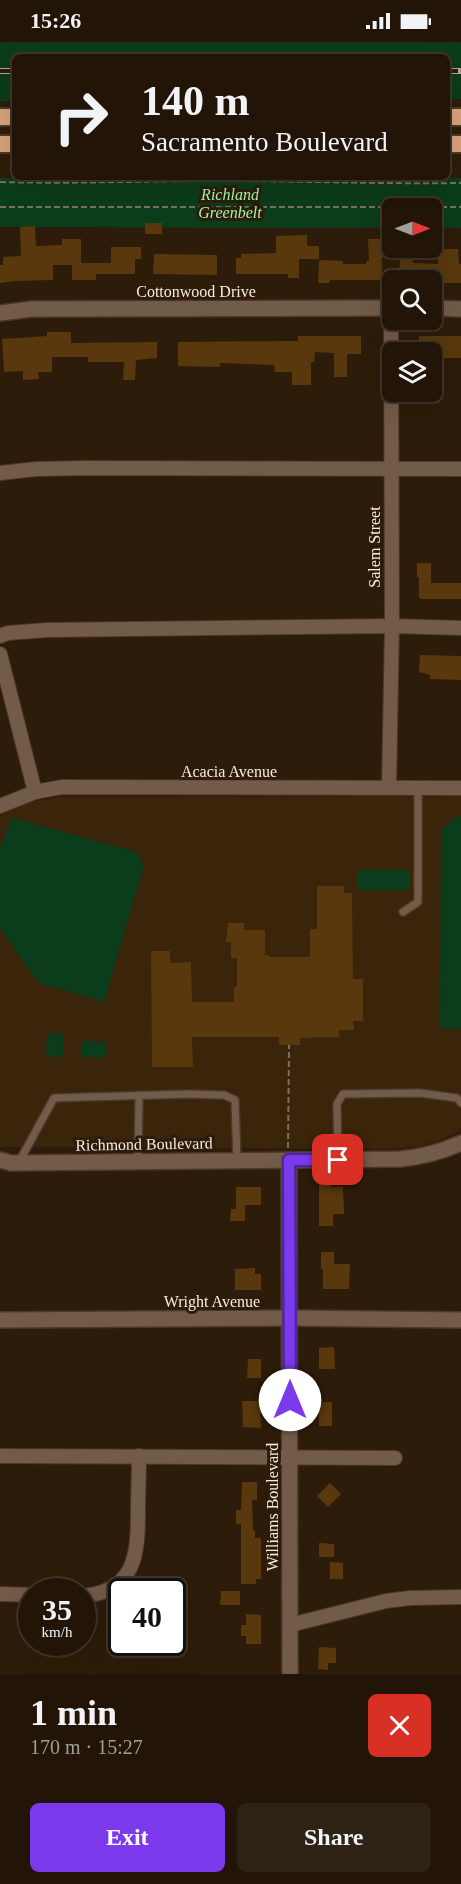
<!DOCTYPE html>
<meta charset="utf-8">
<style>
body{margin:0;font-family:Georgia,serif;background:#2e2215;color:#f1f3f6;height:100vh;display:flex;flex-direction:column;font-size:22px;white-space:nowrap}
*{box-sizing:border-box;margin:0}
p{font-size:20px;color:#a29f9b}
.icon{flex:none;width:33px;height:33px;fill:none;stroke:currentColor;stroke-width:2;stroke-linecap:round;stroke-linejoin:round}
.map{position:relative;height:1632px;overflow:hidden}
.drawer{display:flex;flex-direction:column;background:#221507;flex:1}
.drawer>*{flex:none}
.banner{position:absolute;left:12px;top:12px;width:438px;height:126px;border-radius:9px;box-shadow:0 6px 24px #0002,0 0 0 2px #3f3428;background:#221507;color:#f1f3f6;overflow:hidden}
.needle{width:39px;rotate:90deg}
.tools{position:absolute;left:382px;top:156px;display:grid;gap:12px}
.tools a{display:grid;place-items:center;width:60px;height:60px;border-radius:9px;background:#221507;box-shadow:0 6px 24px #0002,0 0 0 2px #3f3428;font-size:30px}
.speed{position:absolute;left:18px;top:1536px;display:flex;gap:12px;font-size:30px;font-weight:700;text-align:center}
.speed>*{display:grid;place-content:center;width:78px;height:78px;border-radius:50%;background:#221507;box-shadow:0 6px 24px #0002,0 0 0 2px #3f3428;line-height:1}
.speed small{font-size:15px;font-weight:400}
.speed .limit{border:3px solid #111;border-radius:9px;background:#fff;color:#111}
.pin{position:absolute;display:grid;place-items:center;width:51px;height:51px;color:#fff;margin:-26px;border-radius:12px;box-shadow:0 3px 9px #0006}
.me{position:absolute;width:66px;margin:-33px;rotate:0deg;stroke-linejoin:round;filter:drop-shadow(0 0 4px #0008)}
.turn{display:flex;align-items:center;gap:21px;height:126px;padding:0 30px;font-size:27px}
.turn .icon{width:78px;height:78px;stroke-width:2.5}
.turn b{display:block;font-size:42px;line-height:51px}
.round{display:grid;place-items:center;flex:none;width:63px;height:63px;border-radius:9px;background:#2e2215}
.summary{display:flex;align-items:center;justify-content:space-between;height:102px;padding:0 30px}
h1{font-size:36px;font-weight:800;line-height:45px}
.action{display:flex;gap:12px;margin-top:auto;padding:12px 30px}
.action a{flex:1;height:69px;border-radius:9px;background:#7c3aed;color:#fff;font-size:24px;font-weight:800;line-height:69px;text-align:center}
.action a+a{background:#2e2215;color:#f1f3f6}
.status{display:flex;justify-content:space-between;align-items:center;height:42px;padding:0 30px;background:#221507;direction:ltr}
.status svg{height:16px;fill:currentColor}
.map>svg:first-child{display:block}
.built{fill:#3a240a}
.green{fill:#0b3c1b}
.building{fill:#59380e}
.lines{fill:none;stroke-linecap:round;stroke-linejoin:round}
.service-casing{stroke:#493927;stroke-width:10}
.minor-casing{stroke:#493927;stroke-width:16}
.tertiary-casing{stroke:#493927;stroke-width:18}
.trunk-casing{stroke:#493927;stroke-width:20}
.path{stroke:#7d6f5f;stroke-width:2;stroke-dasharray:6 3;stroke-linecap:butt}
.service{stroke:#735b4a;stroke-width:7}
.minor{stroke:#735b4a;stroke-width:14}
.tertiary{stroke:#735b4a;stroke-width:15}
.trunk{stroke:#d8a27a;stroke-width:16}
.rail-casing{stroke:#b3a698;stroke-width:6}
.rail{stroke:#2d1c09;stroke-width:4;stroke-dasharray:11;stroke-linecap:butt}
.route-casing{stroke:#51269a;stroke-width:15}
.route{stroke:#7c3aed;stroke-width:10}
.labels{text-anchor:middle;dominant-baseline:central;stroke-width:6;stroke-linejoin:round;paint-order:stroke}
.park-label{font-size:16px;font-style:italic;fill:#a1f3b2;stroke:#2d1c09}
.street-label{font-size:16px;fill:#f7ece0;stroke:#2d1c09}
</style>
<div class="status"><b>15:26</b><svg viewBox="0 0 49 12"><path d="M0 12V9h3v3zM5 12V6h3v6zM10 12V3h3v9zM15 12V0h3v12zM26 1h20v11H26zM47 4h2v5h-2z"/></svg></div>
<div class="map">
<svg width="461" height="1632" viewBox="0 0 461 1632">
<rect width="100%" height="100%" fill="#2d1c09"/>
<path class="built" d="M461 754V1088L438 1099 420 1104 390 1107 0 1105V774L3 772 31 760 58 755Z"/>
<g class="green">
<path d="M0 0H461V57H447V15H15V59H0Z"/>
<path d="M0 136H461V186H432V166H393V186L0 185Z"/>
<path d="M455 775H461V987L440 986 441 789Z"/>
<path d="M12 776 136 810 144 823 104 960 39 941 0 887V805Z"/>
<rect x="357" y="828" width="53" height="20"/>
<path d="M47 991 64 992 63 1015 46 1014Z"/>
<path d="M82 999 106 1000 105 1016 82 1015Z"/>
</g>
<g class="building">
<rect x="145" y="181" width="17" height="11"/>
<path d="M35 184 36 204 62 203V197H81V220L83 221H111V205H141V217H135V232H96V238H72V223H53V238L14 239 0 241V223H3V215L21 214 20 185Z"/>
<path d="M307 193V204H319V217H299V236H288V232H236V216H241V212L276 211V194Z"/>
<path d="M368 197H389V203H393V206H412L413 221 438 222V207H458L459 222H461V241H439V238H399L400 215H382V238H330L329 241H318L319 218 343 219V222H366V219H369Z"/>
<path d="M154 212 217 213V233L153 232Z"/>
<path d="M47 290H71V301L157 300V316L136 318 135 338H123L124 320H88V315H52V330H38L39 337 23 338V329L4 330 2 297 47 294Z"/>
<path d="M298 294H361V312H347V335H334V311L315 310 314 320H311V343H292V330H275L274 323 220 321V325L178 324V300L298 299Z"/>
<path d="M419 294H461V316H432V310H419Z"/>
<path d="M417 521H431V541H461V557H421L419 555V535H417Z"/>
<path d="M420 613 461 614V638L430 637V633L419 630Z"/>
<path d="M317 844H344V851H352L353 937H363V979H353L354 988H339V995L300 996V1003H279V995H192L193 1025H152L151 909H170V921L191 920 192 960H234V945H237V916H231V900H226L228 881H244V888H265V913H269V915H310V887H317Z"/>
<path d="M319 1141H331V1145H343L344 1172H333V1184H319Z"/>
<path d="M236 1145H261V1163H245V1179H230L231 1167H236Z"/>
<path d="M321 1210H334V1222H350L349 1247H323V1227H321Z"/>
<path d="M255 1226V1232H261V1248H235V1227Z"/>
<path d="M334 1305 335 1327H319V1306Z"/>
<path d="M248 1317H261V1336H247Z"/>
<path d="M242 1359H260L261 1386 243 1385Z"/>
<rect x="319" y="1360" width="13" height="24"/>
<path d="M242 1440H257V1458H252L253 1488H255V1496H261V1537H256V1542H241V1482H236V1468H241Z"/>
<path d="M330 1441 341 1452 328 1465 317 1454Z"/>
<path d="M319 1501 334 1502V1515H319Z"/>
<path d="M330 1520 343 1521V1537H330Z"/>
<path d="M221 1549H240V1563H220Z"/>
<path d="M246 1572 261 1573V1602H246V1594H241V1583H246Z"/>
<path d="M319 1605 336 1606V1621H328V1628L318 1627Z"/>
</g>
<g class="lines">
<g class="service-casing">
<g id="service">
<path d="M403 870 418 860V745"/>
<path d="M338 1118 337 1062 343 1052 420 1051 457 1056 461 1061"/>
<path d="M19 1120 54 1056 188 1052 224 1053 235 1058 237 1119"/>
<path d="M138 1120 139 1053"/>
</g>
</g>
<g class="minor-casing">
<g id="minor">
<path d="M0 431 36 427 85 426 461 427"/>
<path d="M0 594 8 591 47 588 392 584 461 586"/>
<path d="M0 612 35 750"/>
<path d="M389 745 392 584 391 266"/>
<path d="M0 764 35 750 62 745 461 746"/>
<path d="M0 1414 395 1416"/>
<path d="M0 1552 32 1553"/>
<path d="M82 1554C135 1550 138 1513 138 1470 138 1451 139 1433 139 1414"/>
<path d="M290 1583 386 1559 410 1556 461 1555"/>
</g>
</g>
<g class="tertiary-casing">
<g id="tertiary">
<path d="M432 266 461 267"/>
<path d="M0 271 32 267 393 266"/>
<path d="M0 1118 11 1121 400 1117C422 1115 441 1110 461 1101"/>
<path d="M289 1118 290 1632"/>
<path d="M0 1278 290 1276 461 1278"/>
</g>
</g>
<g class="trunk-casing">
<g id="trunk">
<path d="M0 75H15"/>
<path d="M447 75H461"/>
<path d="M0 102H15"/>
<path d="M447 102H461"/>
</g>
</g>
<g class="path">
<path d="M0 140C72 142 143 139 215 139 297 139 379 142 461 141"/>
<path d="M0 165H461"/>
<path d="M288 1106 289 1003"/>
</g>
<use href="#service" class="service"/>
<use href="#minor" class="minor"/>
<use href="#tertiary" class="tertiary"/>
<use href="#trunk" class="trunk"/>
<g class="rail-casing">
<g id="rail">
<path d="M0 29H15"/>
<path d="M447 29H461"/>
</g>
</g>
<use href="#rail" class="rail"/>
</g>
<g class="lines">
<g class="route-casing">
<path id="route" d="M290 1358 289 1118H338"/>
</g>
<use href="#route" class="route"/>
</g>
<g class="labels">
<g class="park-label">
<text x="230" y="152">Richland<tspan x="230" dy="18">Greenbelt</tspan></text>
</g>
<g class="street-label">
<text x="196" y="249">Cottonwood Drive</text>
<text transform="translate(374 505) rotate(-90)">Salem Street</text>
<text x="229" y="729">Acacia Avenue</text>
<text transform="translate(144 1102) rotate(-1)">Richmond Boulevard</text>
<text x="212" y="1259">Wright Avenue</text>
<text transform="translate(272 1465) rotate(-90)">Williams Boulevard</text>
</g>
</g>
</svg>
<div class="tools">
<a><svg class="needle" viewBox="-14 -14 28 28"><path d="M0-13l5 13h-10z" fill="#e53935"/><path d="M0 13l5-13h-10z" fill="#a29f9b"/></svg></a>
<a><svg class="icon" aria-label="search" viewBox="0 0 24 24"><circle cx="10" cy="10" r="6"/><path d="M15 15l6 6"/></svg></a>
<a><svg class="icon" aria-label="layers" viewBox="0 0 24 24"><path d="M12 4l9 5-9 5-9-5zM3 14l9 5 9-5"/></svg></a>
</div>
<div class="speed"><div>35<small>km/h</small></div><div class="limit">40</div></div>
<div class="pin" style="left:338px;top:1118px;background:#d93025"><svg class="icon" aria-label="arrive" viewBox="0 0 24 24"><path d="M6 21V4h12l-3 4 3 4H6"/></svg></div>
<svg class="me" style="left:290px;top:1358px" viewBox="-20 -20 40 40"><circle r="19" fill="#fff"/><path d="M0-13L10 11 0 6-10 11z" fill="#7c3aed"/></svg>
<div class="banner">
<div class="turn"><svg class="icon" aria-label="right" viewBox="0 0 24 24"><path d="M7 20v-9h11M14 6l5 5-5 5"/></svg><div><b>140 m</b>Sacramento Boulevard</div></div>
</div>
</div>
<section class="drawer">
<div class="summary"><div><h1>1 min</h1><p>170 m · 15:27</p></div><a class="round" style="background:#d93025;color:#fff"><svg class="icon" aria-label="close" viewBox="0 0 24 24"><path d="M6 6l12 12M18 6L6 18"/></svg></a></div>
<div class="action"><a>Exit</a><a>Share</a></div>
</section>
